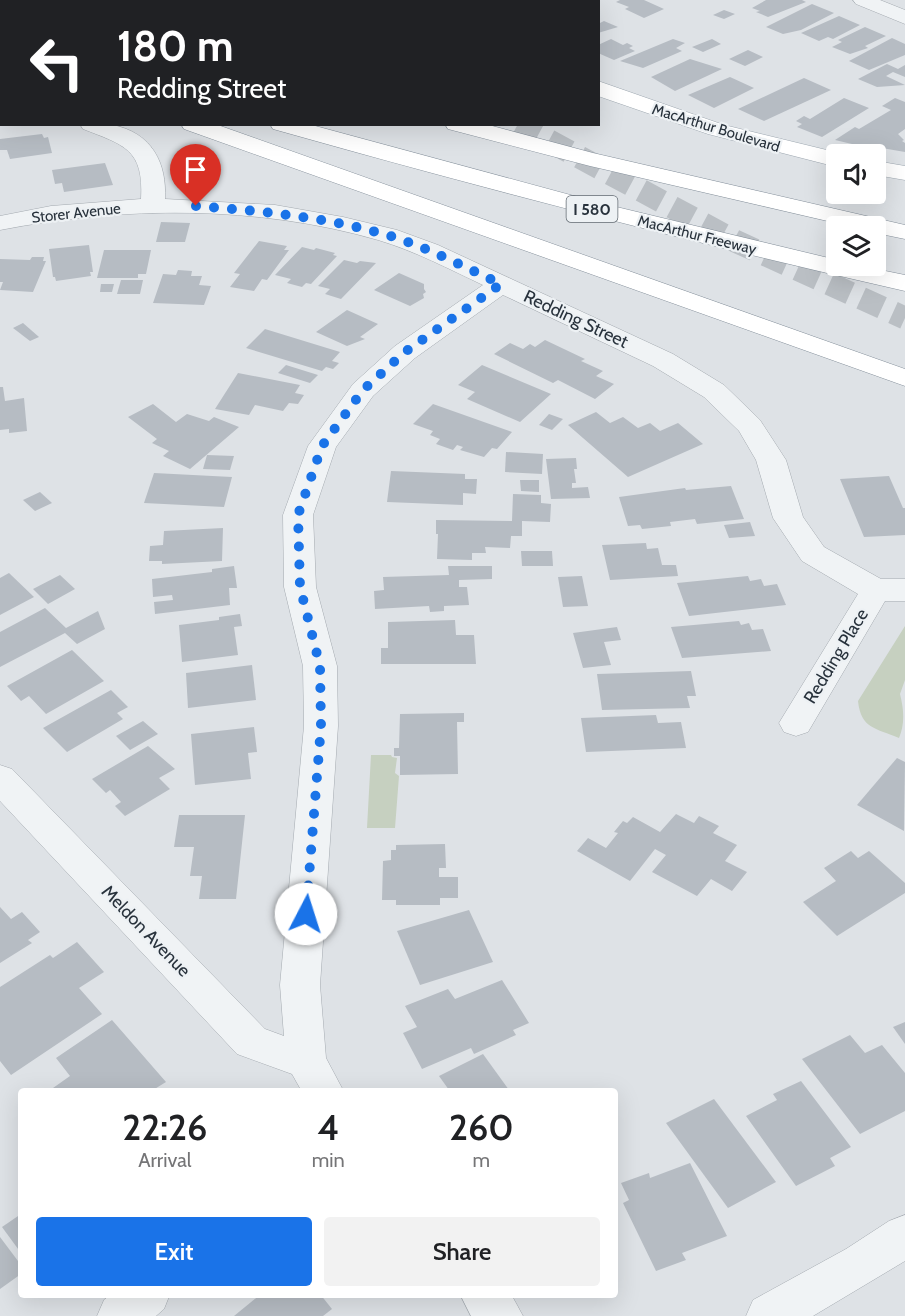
<!DOCTYPE html>
<style>
body{margin:0;font-family:Cabin,sans-serif;background:#f2f2f2;color:#202124;height:100vh;display:flex;flex-direction:column;font-size:22px;white-space:nowrap}
*{box-sizing:border-box;margin:0}
p{font-size:20px;color:#757577}
.icon{flex:none;width:33px;height:33px;fill:none;stroke:currentColor;stroke-width:2;stroke-linecap:round;stroke-linejoin:round}
.map{position:relative;flex:1;overflow:hidden}
.details{position:absolute;left:18px;top:1088px;width:600px;height:210px;display:flex;flex-direction:column;background:#fff;border-radius:6px;box-shadow:0 6px 24px #0002}
.details>*{flex:none}
.banner{position:absolute;left:0px;top:0px;width:600px;height:126px;box-shadow:0 6px 24px #0002;background:#202124;color:#fff;overflow:hidden}
.tools{position:absolute;left:826px;top:144px;display:grid;gap:12px}
.tools a{display:grid;place-items:center;width:60px;height:60px;border-radius:6px;background:#fff;box-shadow:0 6px 24px #0002;font-size:30px}
.pin{position:absolute;display:grid;place-items:center;width:51px;height:51px;color:#fff;margin:-62px -26px;border-radius:50% 50% 50% 0;rotate:-45deg;box-shadow:0 0 6px #0007}
.pin .icon{rotate:45deg}
.me{position:absolute;width:66px;margin:-33px;rotate:5deg;stroke-linejoin:round;filter:drop-shadow(0 0 4px #0008)}
.turn{display:flex;align-items:center;gap:21px;height:126px;padding:0 18px;font-size:27px}
.turn .icon{width:78px;height:78px;stroke-width:2.5}
.turn b{display:block;font-size:42px;line-height:51px}
.eta{display:flex;justify-content:space-evenly;align-items:center;height:102px;text-align:center}
.eta b{font-size:36px;font-weight:600;line-height:42px}
.primary-button{display:flex;gap:12px;margin-top:auto;padding:12px 18px}
.primary-button a{flex:1;height:69px;border-radius:6px;background:#1a73e8;color:#fff;font-size:24px;font-weight:600;line-height:69px;text-align:center}
.primary-button a+a{background:#f2f2f2;color:#202124}
.map>svg:first-child{display:block}
.green{fill:#c6d0c0}
.building{fill:#b6bcc3}
.lines{fill:none;stroke-linecap:round;stroke-linejoin:round}
.major-tunnel{stroke:#babfc4;stroke-width:23;stroke-dasharray:23 12;stroke-linecap:butt}
.minor-casing{stroke:#a4aab0;stroke-width:1}
.major-casing{stroke:#9ea8b1;stroke-width:1}
.highway-casing{stroke:#86919c;stroke-width:1}
.minor{fill:#f0f3f5;fill-rule:evenodd}
.major{fill:#fff;fill-rule:evenodd}
.highway{fill:#fff;fill-rule:evenodd}
.route{stroke:#1a73e8;stroke-width:10;stroke-dasharray:0 18}
.labels{text-anchor:middle;dominant-baseline:central;stroke-width:4.5;stroke-linejoin:round;paint-order:stroke}
.far-street-label{font-size:15px;fill:#28323c;stroke:#edf1f4}
.shield{fill:#edf1f4;stroke:#636b73;stroke-width:1.5}
.shield-label{font-size:16px;font-weight:bold;fill:#28323c}
.street-label{font-size:18px;fill:#28323c;stroke:#edf1f4}
</style>
<div class="map">
<svg width="905" height="1316" viewBox="0 0 905 1316">
<rect width="100%" height="100%" fill="#dee2e6"/>
<g class="green">
<path d="M905 626V680L900 694C904 710 905 724 899 738 876 728 861 729 858 701Z"/>
<path d="M371 755H391L392 757 397 758 395 773 399 776 395 828H367Z"/>
</g>
<g class="building">
<path d="M620 0H644L664 9 644 18 625 9 629 7 616 2Z"/>
<path d="M766 0H802L806 2 768 17 756 12 760 11 752 8Z"/>
<path d="M812 4 834 13 801 30 783 34 766 27Z"/>
<path d="M724 10 735 14 724 19 713 15Z"/>
<path d="M839 16 860 25 833 39 828 37 819 41 801 33Z"/>
<path d="M604 21 618 27 598 33V24Z"/>
<path d="M865 27 886 36 865 46 868 48 850 54 832 47 842 42 838 40Z"/>
<path d="M892 38 905 44V55L869 70 849 61Z"/>
<path d="M611 39 623 45 627 43 633 46 629 48 635 51 614 60 598 53V45Z"/>
<path d="M673 39 685 43 676 48 682 51 643 68 620 61Z"/>
<path d="M712 39 721 44 703 52 692 47Z"/>
<path d="M748 50 763 57 745 66 729 59Z"/>
<path d="M690 59 722 69 675 91 651 77Z"/>
<path d="M887 64 898 69 905 65V77L893 72 886 76 905 85 877 87 858 79Z"/>
<path d="M730 77 754 88 714 108 688 95Z"/>
<path d="M804 78 831 90 764 121 738 109Z"/>
<path d="M844 98 869 108 822 137 797 127 802 124 796 121 804 116 810 119Z"/>
<path d="M895 98 905 102V129L898 134 904 140 902 141 905 143V152L876 147 873 149 835 140 855 127 859 129 891 110 882 106Z"/>
<path d="M42 134 44 138 48 137 52 153 10 159 7 150H0V139Z"/>
<path d="M105 163 113 185 64 192 62 183 55 184 52 170Z"/>
<path d="M161 222 190 223 185 242H156Z"/>
<path d="M259 241 287 246 284 250H289L267 280 262 279 254 291 230 287 240 274 234 273Z"/>
<path d="M89 245 93 272H90L91 276 56 281 55 277H53L49 249Z"/>
<path d="M302 247 314 250 316 248 335 253 333 255 337 256 311 284 306 283 302 287 287 283 291 279 275 275Z"/>
<path d="M104 250H151L146 274H138V278H97Z"/>
<path d="M32 257H44L43 261H46L33 292 0 290 3 282H0V259L30 260Z"/>
<path d="M344 260 357 263 360 261 376 263 341 299 325 294 330 289 318 286Z"/>
<path d="M178 270 192 271 191 276H202L199 285 211 286 204 305 153 303 163 274 176 275Z"/>
<path d="M399 273 424 284V289L426 292 423 294 424 298 410 306 374 290Z"/>
<path d="M121 280H143L140 294H117Z"/>
<path d="M101 284H114L112 292H100Z"/>
<path d="M347 310 378 324 360 337 365 339 347 346 316 332Z"/>
<path d="M23 323 39 337 30 341 13 328Z"/>
<path d="M265 329 340 352 332 361 339 363 333 369 326 367 322 371 246 348Z"/>
<path d="M545 340 585 359 581 361 603 371 596 376 614 384 595 399 558 380 553 383 494 354 510 343 523 349 530 344 535 347Z"/>
<path d="M286 365 318 375 310 383 278 373Z"/>
<path d="M482 365 551 394 520 422 467 399 475 392 458 385Z"/>
<path d="M238 373 300 385 295 393 304 395 298 404 289 403 283 411 255 405 249 415 215 409Z"/>
<path d="M0 387H3L5 401 24 398 27 431 9 433V429L0 430Z"/>
<path d="M153 404 176 422 187 414 209 421 214 417 239 427 190 469 163 456 169 451 152 443 157 439 128 417Z"/>
<path d="M433 404 512 432 497 449 492 448 484 457 460 450 463 447 457 445 453 450 436 444 440 439 430 435 433 431 413 424Z"/>
<path d="M596 412 610 423 623 417 638 428 650 423 660 431 678 423 703 444 628 477 568 425Z"/>
<path d="M549 414 563 419 552 430 539 425Z"/>
<path d="M506 452 543 454 542 474 505 472Z"/>
<path d="M207 455 234 456 230 470 203 469Z"/>
<path d="M576 458 577 469H574L576 483H572V488L588 487 590 498 551 499 546 459Z"/>
<path d="M391 471 465 474V479H477L476 494 463 493V505L387 502Z"/>
<path d="M154 473 232 477 224 507 144 503Z"/>
<path d="M889 476 903 508H905V535L864 537 840 479Z"/>
<path d="M520 480H539V492L521 491Z"/>
<path d="M731 486 744 519 697 524 695 519 670 522 671 526 642 529 640 525 628 526 619 497 685 488 686 490Z"/>
<path d="M40 492 52 503 35 511 23 500Z"/>
<path d="M513 494 541 495V503L551 504 550 522 522 521V536H511L510 548 485 547 486 553H472V560L437 559 438 534H436V520L512 521Z"/>
<path d="M750 522 755 536 729 538 724 525Z"/>
<path d="M223 528 222 561 162 564V561H149L150 546 163 545 164 531Z"/>
<path d="M646 543 647 549 658 548 662 565H676L678 576 610 580 602 545Z"/>
<path d="M521 551H552L553 566H522Z"/>
<path d="M234 566 237 588H229L230 605 155 614 154 602 173 600 172 595 153 597 152 579 212 572V569Z"/>
<path d="M448 566H492V579L459 580V587H467L469 605 444 606V611L430 612 429 606 375 609 374 591 384 590 383 577 449 575Z"/>
<path d="M9 573 34 597 0 615V578Z"/>
<path d="M60 575 75 589 48 604 33 589Z"/>
<path d="M582 576 588 606 563 607 558 577Z"/>
<path d="M748 576 750 581 761 579 764 586 777 584 786 605 689 616 677 583Z"/>
<path d="M45 608 66 628 98 611 105 629 77 644 65 633 0 667V632Z"/>
<path d="M240 614 242 626 234 627 238 655 182 662 179 625 219 620V617Z"/>
<path d="M455 620 456 635H474L476 664H381V648H388V622Z"/>
<path d="M739 621 741 625 749 623 752 630 763 629 771 651 682 658 671 627Z"/>
<path d="M617 627 621 640 604 642 611 665 583 668 573 633Z"/>
<path d="M72 650 104 681 46 714 29 696 21 701 7 686Z"/>
<path d="M252 665 256 700 188 708 186 673Z"/>
<path d="M691 671 696 696H687L690 708 602 710 597 674Z"/>
<path d="M111 690 128 707 117 713 123 719 67 752 43 728Z"/>
<path d="M464 713V722H457L458 774 400 775V756H394V748H399L400 714Z"/>
<path d="M656 715 658 723 681 722 686 748 586 752 581 718Z"/>
<path d="M143 721 158 734 130 750 116 736Z"/>
<path d="M254 727 257 752 248 753 251 779 195 785 191 734Z"/>
<path d="M148 746 175 769 159 778 170 789 125 816 115 806 121 802 110 790 106 793 92 779Z"/>
<path d="M897 758 905 762 904 831 857 805Z"/>
<path d="M676 814 694 823 699 816 719 826 713 833 737 845 725 861 747 872 732 891 711 879 697 896 652 872 666 855 655 849 630 881 577 851 588 838 606 848 618 833 614 832 623 821 627 823 633 817 660 832Z"/>
<path d="M179 815H245L236 899H199L202 876H190L194 847H174Z"/>
<path d="M445 844 446 868H439V877H458V898H440V905H396V900H382L383 861 391 860V850H396V845Z"/>
<path d="M851 851 858 858 869 851 905 883V893L837 936 803 902 836 881 824 868Z"/>
<path d="M0 907 11 919 22 912 40 932 28 940 32 943 0 963Z"/>
<path d="M469 910 493 962 420 985 397 931Z"/>
<path d="M77 942 104 972 79 988 102 1014 11 1075 0 1061V987L50 955 53 958Z"/>
<path d="M502 980 529 1023 513 1030 516 1035 474 1054 471 1048 422 1069 403 1033 417 1027 405 1006 448 989 455 999Z"/>
<path d="M112 1020 166 1082 153 1090H55L53 1088 70 1076 56 1058Z"/>
<path d="M905 1022V1044L893 1027Z"/>
<path d="M850 1035 865 1053 882 1045 905 1073V1111L860 1134 802 1059Z"/>
<path d="M483 1054 509 1090H449L439 1076Z"/>
<path d="M801 1081 851 1147 830 1158 835 1166 796 1186 746 1116 777 1100 773 1094Z"/>
<path d="M714 1099 776 1182 728 1208 666 1123Z"/>
<path d="M690 1163 727 1236 682 1253 686 1260 656 1271 623 1203 629 1200 621 1183 649 1173 650 1178Z"/>
<path d="M21 1214V1253L2 1227Z"/>
<path d="M0 1237 21 1265V1274L0 1289Z"/>
<path d="M261 1294H320L332 1309 323 1316H234Z"/>
</g>
<g class="lines">
<path class="major-tunnel" d="M518 124 735 241 905 318"/>
<g class="minor-casing">
<g id="minor">
<path d="M853 0H880L905 10V24L856 4Z"/>
<rect x="0" y="87" width="2" height="14"/>
<path d="M80 124C90 124 103 123 113 125 152 133 167 163 165 199L275 205 343 217 397 230 438 245 673 354 724 385 760 420 786 460 803 517 824 547 881 579H905V601H885L808 732 796 736 784 732 779 723 858 594 802 561 773 518 756 460 739 431 704 397 653 366 503 295 415 358 373 396 336 447 313 515 316 587 337 666 338 726 320 985 326 1058 343 1090H301L292 1074 237 1054 0 801V765L12 769 265 1029 284 1036 280 985 304 726 303 666 284 587 283 515 308 446 353 384 395 346 483 285C449 269 415 251 378 240 257 205 123 206 0 230V216L51 206 141 199C144 149 124 145 83 129Z"/>
<path d="M905 1215V1261L813 1316H746L753 1300 846 1249 889 1221Z"/>
<path d="M111 1294H170L164 1309 156 1316H97L104 1300Z"/>
<path d="M460 1294H511L523 1316H471Z"/>
</g>
</g>
<g class="major-casing">
<g id="major">
<path d="M326 0H346L347 2H326Z"/>
<path d="M408 0H430L431 2H409Z"/>
<path d="M598 81 724 125 843 154H837V167L708 134 598 96Z"/>
<path d="M876 161 905 166V180L876 175Z"/>
</g>
</g>
<g class="highway-casing">
<g id="highway">
<path d="M18 0H41L42 2H19Z"/>
<rect x="0" y="46" width="2" height="12"/>
<path d="M181 124H215L905 369V386L184 129Z"/>
<path d="M270 124H308L600 203 837 260V266H861L905 275V291C693 243 482 188 273 129Z"/>
<path d="M445 124H485L593 153 905 225V239L876 233V226H849L590 166 448 129Z"/>
</g>
</g>
<use href="#minor" class="minor"/>
<use href="#major" class="major"/>
<use href="#highway" class="highway"/>
</g>
<g class="lines">
<path class="route" d="M196 206C261 211 325 217 387 235 427 247 464 267 501 284L405 352 363 390 322 446 298 515 300 587 320 666 321 726 306 914"/>
</g>
<g class="labels">
<g class="far-street-label">
<text transform="translate(716 128) rotate(17)">MacArthur Boulevard</text>
<text transform="translate(76 213) rotate(-6)">Storer Avenue</text>
<text transform="translate(697 235) rotate(14)">MacArthur Freeway</text>
</g>
<rect class="shield" x="566.5" y="196" width="51" height="26" rx="4.5"/>
<g class="shield-label">
<text x="592" y="209">I 580</text>
</g>
<g class="street-label">
<text transform="translate(576 319) rotate(25)">Redding Street</text>
<text transform="translate(836 656) rotate(-59)">Redding Place</text>
<text transform="translate(146 931) rotate(46)">Meldon Avenue</text>
</g>
</g>
</svg>
<div class="tools">
<a><svg class="icon" aria-label="sound" viewBox="0 0 24 24"><path d="M4 9h4l5-4v14l-5-4H4zM17 9q2 3 0 6"/></svg></a>
<a><svg class="icon" aria-label="layers" viewBox="0 0 24 24"><path d="M12 4l9 5-9 5-9-5zM3 14l9 5 9-5"/></svg></a>
</div>
<div class="pin" style="left:196px;top:206px;background:#d93025"><svg class="icon" aria-label="arrive" viewBox="0 0 24 24"><path d="M6 21V4h12l-3 4 3 4H6"/></svg></div>
<svg class="me" style="left:306px;top:914px" viewBox="-20 -20 40 40"><circle r="19" fill="#fff"/><path d="M0-13L10 11 0 6-10 11z" fill="#1a73e8"/></svg>
<div class="banner">
<div class="turn"><svg class="icon" aria-label="left" viewBox="0 0 24 24"><path d="M17 20v-9H6M10 6l-5 5 5 5"/></svg><div><b>180 m</b>Redding Street</div></div>
</div>
<section class="details">
<div class="eta">
<div><b>22:26</b><p>Arrival</p></div>
<div><b>4</b><p>min</p></div>
<div><b>260</b><p>m</p></div>
</div>
<div class="primary-button"><a>Exit</a><a>Share</a></div>
</section>
</div>
